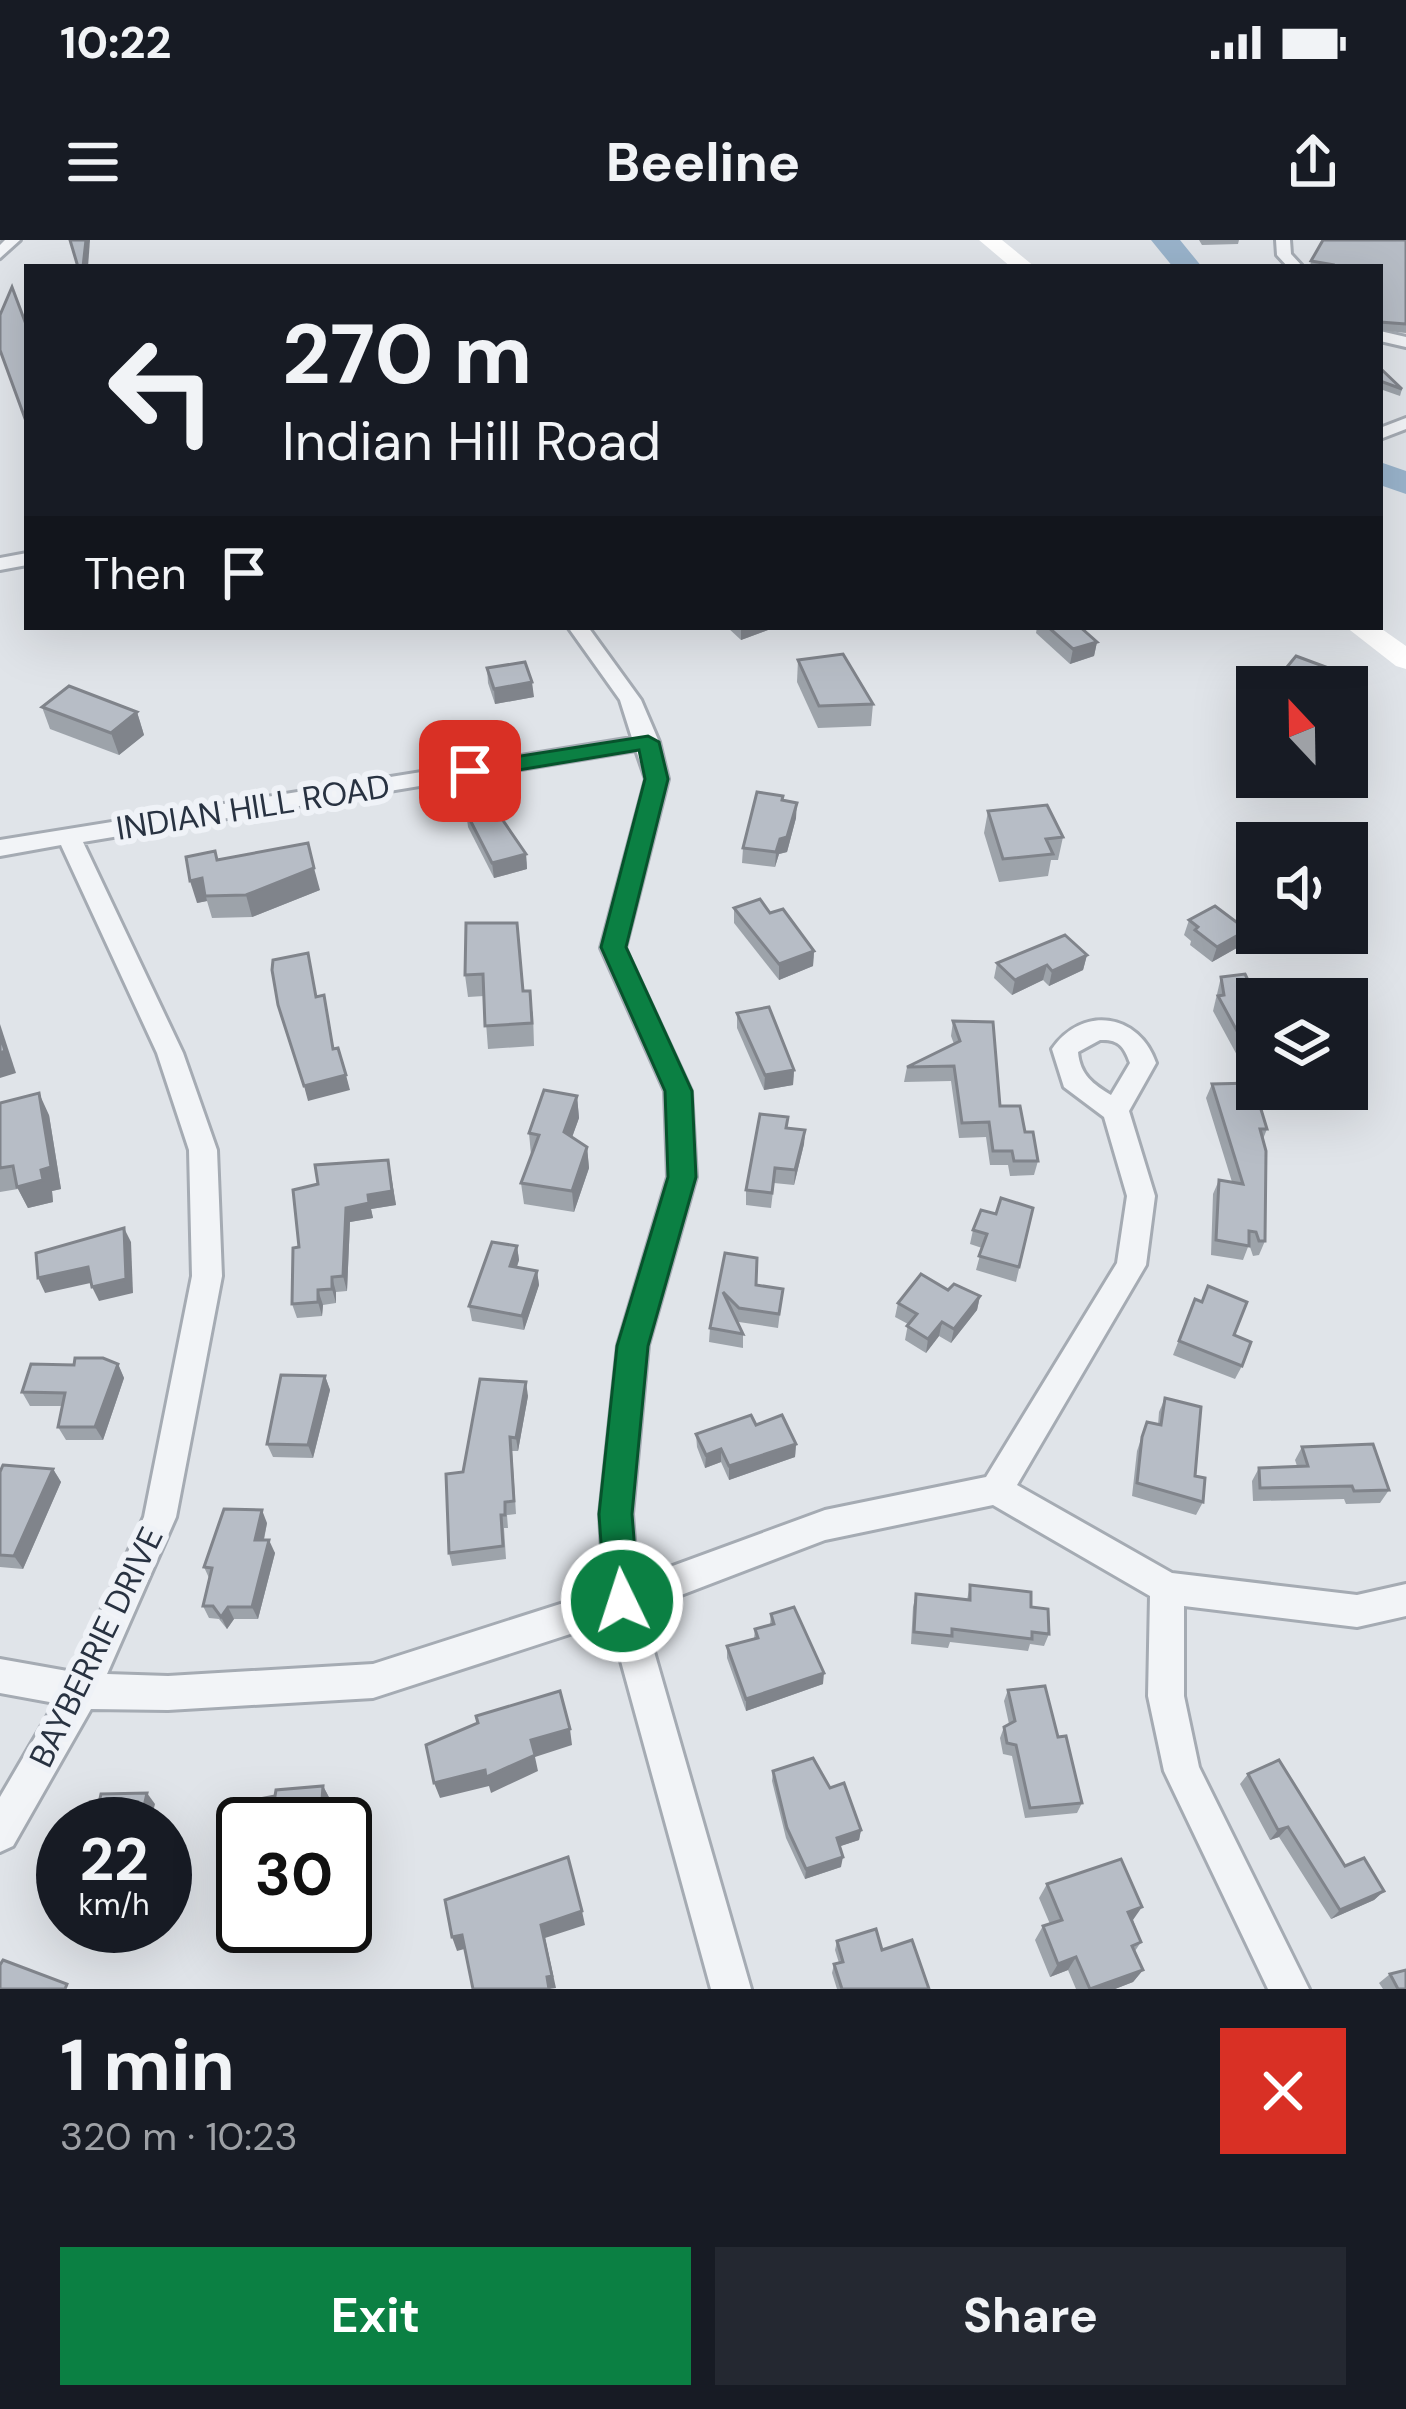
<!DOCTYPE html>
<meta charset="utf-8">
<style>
body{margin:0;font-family:"DM Sans",sans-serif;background:#242831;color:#f1f3f6;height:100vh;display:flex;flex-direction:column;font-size:45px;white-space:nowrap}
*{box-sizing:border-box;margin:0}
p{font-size:39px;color:#9ea1a6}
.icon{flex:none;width:66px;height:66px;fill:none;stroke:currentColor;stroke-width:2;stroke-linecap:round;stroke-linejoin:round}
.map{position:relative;height:1749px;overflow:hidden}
.details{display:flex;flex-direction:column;background:#171b24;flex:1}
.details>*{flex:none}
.top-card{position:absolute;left:24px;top:24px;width:1359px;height:366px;border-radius:0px;box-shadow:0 12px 48px #0002;background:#171b24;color:#f1f3f6;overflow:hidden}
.needle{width:78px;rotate:338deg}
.controls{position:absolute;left:1236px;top:426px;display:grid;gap:24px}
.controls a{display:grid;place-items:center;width:132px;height:132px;border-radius:0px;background:#171b24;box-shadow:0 12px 48px #0002;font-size:60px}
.speed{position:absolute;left:36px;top:1557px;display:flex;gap:24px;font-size:60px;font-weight:700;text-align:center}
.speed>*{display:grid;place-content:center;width:156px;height:156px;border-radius:50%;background:#171b24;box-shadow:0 12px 48px #0002;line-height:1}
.speed small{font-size:30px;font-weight:400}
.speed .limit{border:6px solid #111;border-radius:18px;background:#fff;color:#111}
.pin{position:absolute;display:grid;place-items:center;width:102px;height:102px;color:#fff;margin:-51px;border-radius:24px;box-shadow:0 6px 18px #0006}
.me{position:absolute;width:132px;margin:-66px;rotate:356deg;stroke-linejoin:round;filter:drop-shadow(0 0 9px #0008)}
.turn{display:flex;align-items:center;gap:42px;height:252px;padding:0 60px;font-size:54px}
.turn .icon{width:156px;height:156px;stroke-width:2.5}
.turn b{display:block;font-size:84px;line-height:102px}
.then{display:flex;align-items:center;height:114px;padding:0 60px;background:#0003;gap:24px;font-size:45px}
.round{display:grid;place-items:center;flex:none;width:126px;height:126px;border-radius:0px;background:#242831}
.overview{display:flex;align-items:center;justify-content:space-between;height:204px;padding:0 60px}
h1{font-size:72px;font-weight:700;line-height:90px}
.button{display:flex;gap:24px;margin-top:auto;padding:24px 60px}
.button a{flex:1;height:138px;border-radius:0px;background:#0b8043;color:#fff;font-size:48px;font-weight:700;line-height:138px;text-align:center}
.button a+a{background:#242831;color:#f1f3f6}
.status{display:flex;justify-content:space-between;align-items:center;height:84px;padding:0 60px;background:#171b24;direction:ltr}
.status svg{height:33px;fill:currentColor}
header{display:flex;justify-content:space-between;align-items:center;height:156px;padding:0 60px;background:#171b24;font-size:54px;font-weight:700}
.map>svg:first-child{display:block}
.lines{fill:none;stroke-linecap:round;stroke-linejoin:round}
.river{fill:#99b3cb;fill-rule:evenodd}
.minor-casing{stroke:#a5abb3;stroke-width:6}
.minor{fill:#f2f4f7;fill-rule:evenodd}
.secondary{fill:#fff;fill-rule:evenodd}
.wall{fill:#9da3aa}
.shaded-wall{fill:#80848b}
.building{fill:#b7bdc6;stroke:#80848b;stroke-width:3}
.route{fill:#0b8043;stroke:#07532c;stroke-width:3}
.labels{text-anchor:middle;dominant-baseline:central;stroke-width:12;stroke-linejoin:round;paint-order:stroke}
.street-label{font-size:33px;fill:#283241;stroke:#eff2f7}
</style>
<div class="status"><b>10:22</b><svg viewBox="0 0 49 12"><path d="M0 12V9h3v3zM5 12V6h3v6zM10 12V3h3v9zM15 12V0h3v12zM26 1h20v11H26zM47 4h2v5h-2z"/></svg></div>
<header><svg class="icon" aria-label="menu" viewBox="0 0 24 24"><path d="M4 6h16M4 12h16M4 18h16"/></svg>Beeline<svg class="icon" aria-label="share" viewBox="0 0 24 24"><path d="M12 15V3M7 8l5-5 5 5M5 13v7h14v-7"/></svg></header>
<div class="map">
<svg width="1406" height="1749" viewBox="0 0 1406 1749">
<rect width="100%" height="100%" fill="#e0e4e9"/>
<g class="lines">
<g class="river">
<path d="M1151 0H1180L1202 27H1173Z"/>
<path d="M1380 222 1406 231V254L1380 245Z"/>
</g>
<g class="minor-casing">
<g id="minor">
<path d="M5 0H20L0 18V5Z"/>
<path d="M1276 0H1290L1291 14 1303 27H1288L1277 15Z"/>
<path d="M1380 91 1406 97V107L1380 101Z"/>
<path d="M1406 178V189L1380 199V188Z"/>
<path d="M27 313V325L0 330V318Z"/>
<path d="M568 387H588L641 460 659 502 668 539 625 708 691 851 696 937 648 1105 632 1274 637 1339 825 1270 986 1237 1117 1023 1127 956 1104 877 1064 847 1052 809C1082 765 1139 773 1156 823L1129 871 1155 956 1146 1025 1017 1245 1172 1333 1357 1355 1406 1344V1376L1357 1387 1184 1366V1456L1199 1527 1309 1749H1268L1164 1531 1148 1456 1150 1356 993 1265 825 1300 642 1370 751 1749H711L610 1381 373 1458 168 1470 91 1469 13 1606 0 1612V1557L55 1463 0 1453V1419L73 1432 144 1277 192 1036 189 910 157 813 61 605 0 616V600L632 498 620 460ZM636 510 646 539 601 708 665 851 668 937 618 1105 600 1274 604 1350 373 1424 168 1436 107 1434 176 1277 222 1036 217 910 183 813 83 602ZM1100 800C1118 799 1124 806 1130 823L1111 855C1093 844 1080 835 1078 812Z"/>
</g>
</g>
<use href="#minor" class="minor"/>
<g class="secondary">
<path d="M979 0H1002L1035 27H1011Z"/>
<path d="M1346 387H1379L1406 406V429L1396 426Z"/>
</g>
</g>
<g class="wall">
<path d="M1199 0H1239L1238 4 1202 5Z"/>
<path d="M1406 0V93L1380 90V27H1310L1311 21Z"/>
<path d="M1380 128 1402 149 1400 156 1380 149Z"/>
<path d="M727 387H768V390L741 400Z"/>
<path d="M1037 387H1080L1097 402 1094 416 1070 424 1036 393Z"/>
<path d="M798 420 873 464 871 486 818 488 797 442Z"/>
<path d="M487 428 534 457 495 464 488 443Z"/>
<path d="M1331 429 1323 447H1277L1282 433Z"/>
<path d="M42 467 137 472 144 495 119 515 50 489Z"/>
<path d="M783 556V561L796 578 787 612 779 614 775 627 742 623 743 608Z"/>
<path d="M988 571 1063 597 1058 620H1051L1048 636 999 642 984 593Z"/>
<path d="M466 572 526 614 527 629 494 638 468 587Z"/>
<path d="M218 620 320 650 252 677 212 678 207 661 197 663Z"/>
<path d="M734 668 770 673 814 711 813 726 779 740 734 683Z"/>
<path d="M1189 680 1242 705 1212 722 1190 705 1191 701 1184 695Z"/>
<path d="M466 683 524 751 533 773 534 806 488 809 484 756 468 757 465 735Z"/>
<path d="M1087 715 1083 730 1049 746 1043 740 1012 755 994 738 997 723Z"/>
<path d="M1221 737 1257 759V814L1238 817 1213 771Z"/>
<path d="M737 773 794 830 793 845 764 850 737 788Z"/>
<path d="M953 781 1000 866 1025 892 1038 921 1034 935 1010 936 1008 925H990L986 897 959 898 951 841 904 842 907 827 954 804 951 796Z"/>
<path d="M1212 844 1267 889 1263 899 1265 1001 1259 1015 1253 1016 1250 1007H1248L1243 1020 1211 1015 1213 954 1219 940 1232 942 1206 858Z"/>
<path d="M577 856 579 878 572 897 587 907 589 928 574 972 524 964 521 943 531 915 529 893Z"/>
<path d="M0 863 49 875 61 949 52 951 53 962 28 968 18 949 0 952Z"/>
<path d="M787 888 805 890 804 904 794 945 774 943 771 968 746 965V950Z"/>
<path d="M391 934 396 965 371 969 373 978 350 982 347 1051 336 1052V1063L323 1065 322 1076 297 1078 292 1064 299 1007Z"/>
<path d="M1033 968 1016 1042 976 1030 982 1008 970 1004 973 990 996 974Z"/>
<path d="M517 1006 519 1020 517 1027 537 1031 539 1045 524 1090 472 1081 469 1066Z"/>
<path d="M725 1013 756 1045 783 1049 778 1088 739 1082 736 1080 743 1094V1108L709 1102 710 1088Z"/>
<path d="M948 1050 980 1056 977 1070 951 1103 939 1096 926 1113 905 1100 908 1084 895 1077 898 1063Z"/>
<path d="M1195 1059 1234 1095 1242 1126 1235 1139 1173 1115Z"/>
<path d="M118 1124 124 1138 103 1200H66L58 1187 63 1166H30L22 1152Z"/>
<path d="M325 1136 330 1150 313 1218 273 1217 267 1204Z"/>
<path d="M528 1156 518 1211H512L516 1274 507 1275 508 1288H504L506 1319 452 1326 449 1313 463 1232Z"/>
<path d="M1165 1158 1203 1262 1196 1275 1132 1256 1137 1211 1142 1196 1158 1185 1159 1172Z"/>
<path d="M756 1185 796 1204 795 1217 729 1240 721 1222 705 1228 697 1207 696 1194Z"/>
<path d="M1302 1207 1389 1250 1380 1263 1346 1264 1344 1259 1253 1261 1252 1241 1259 1228 1297 1226 1295 1220Z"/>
<path d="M53 1229 61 1242 23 1329 0 1327V1232Z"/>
<path d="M267 1283 264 1300 275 1313 258 1379H234L227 1389 219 1379 209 1378 203 1366 209 1338 204 1327Z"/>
<path d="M970 1345 1031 1367 1049 1394 1044 1406 1030 1404 1028 1411 950 1402 948 1408 911 1404 913 1367 916 1354 967 1360Z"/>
<path d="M771 1374 823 1444 746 1471 727 1418V1406L754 1399 755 1389 770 1385Z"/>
<path d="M1008 1450 1058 1497 1082 1563 1077 1573 1025 1578 1012 1516 1003 1514 1000 1498 1004 1487 1009 1484 1004 1461Z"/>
<path d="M773 1531 830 1548 861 1590 859 1600 840 1606 841 1627 805 1639 786 1598 772 1541Z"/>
<path d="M1248 1534 1345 1626 1384 1651 1374 1660 1331 1679 1279 1597 1270 1600 1240 1544Z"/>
<path d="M323 1546 331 1561 330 1574 339 1573 345 1584H243V1660H240L230 1646 232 1564 275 1556 276 1550Z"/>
<path d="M1047 1644 1133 1680 1141 1702 1135 1711 1143 1730 1133 1742 1115 1749H1076L1068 1730 1050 1737 1035 1700 1043 1686 1050 1684 1039 1658Z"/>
<path d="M837 1701 882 1710 929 1749H837L832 1733 834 1724 839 1723 835 1710Z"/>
<path d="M1390 1734 1406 1749H1383L1379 1743Z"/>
</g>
<g class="shaded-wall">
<path d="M86 0H90L88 27H83Z"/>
<path d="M741 387H768V390L741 400Z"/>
<path d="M1097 402 1094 416 1070 424 1073 409Z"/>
<path d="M1331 429 1326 444 1323 447H1316Z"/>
<path d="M532 442 534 457 495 464 494 449Z"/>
<path d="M137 472 144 495 119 515 111 493Z"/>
<path d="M797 563 796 578 787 612 779 614 775 627 776 612 780 599Z"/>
<path d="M526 614 527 629 494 638 492 623Z"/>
<path d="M314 628 320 650 252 677 246 655Z"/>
<path d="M202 638 207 661 197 663 190 641Z"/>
<path d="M1247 690 1242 705 1212 722 1217 707Z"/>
<path d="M814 711 813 726 779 740V724Z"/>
<path d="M1087 715 1083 730 1049 746 1052 731Z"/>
<path d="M1047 725 1043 740 1012 755 1015 740Z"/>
<path d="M0 784 16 833 0 838Z"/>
<path d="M794 830 793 845 764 850 765 835Z"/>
<path d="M346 835 350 850 308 861 304 846Z"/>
<path d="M39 853 49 875 61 949 52 951 53 962 28 968 17 947 41 930Z"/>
<path d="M577 856 579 878 566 914 564 892Z"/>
<path d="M805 890 804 904 794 945 795 930Z"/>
<path d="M587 907 589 928 574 972 572 951Z"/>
<path d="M388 920 396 965 371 969 373 978 350 982 347 1051 343 1036 346 968 368 955Z"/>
<path d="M124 988 131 1002 133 1053 99 1061 92 1047Z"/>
<path d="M517 1006 519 1020 512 1040 510 1026Z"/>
<path d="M88 1027 95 1042 45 1053 38 1038Z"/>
<path d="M537 1031 539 1045 524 1090 522 1076Z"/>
<path d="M332 1037 336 1052V1063L332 1049Z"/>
<path d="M318 1050 323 1065 322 1076 318 1062Z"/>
<path d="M980 1056 977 1070 951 1103 954 1089Z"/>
<path d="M942 1082 939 1096 926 1113 928 1099Z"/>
<path d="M118 1124 124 1138 103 1200 95 1187Z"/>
<path d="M325 1136 330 1150 313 1218 308 1205Z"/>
<path d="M526 1142 528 1156 518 1211 516 1198Z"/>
<path d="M796 1204 795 1217 729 1240V1226Z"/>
<path d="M721 1209V1222L705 1228 706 1215Z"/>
<path d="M53 1229 61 1242 23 1329 14 1316Z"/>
<path d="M262 1270 267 1283 261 1312 255 1300Z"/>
<path d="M269 1300 275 1313 258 1379 252 1367Z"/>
<path d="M228 1367 234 1379 227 1389 221 1377Z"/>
<path d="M824 1433 823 1444 746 1471V1459Z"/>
<path d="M570 1489 572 1505 535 1517 538 1531 491 1553 489 1546 440 1558 434 1543 531 1500Z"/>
<path d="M323 1546 331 1561 329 1584 321 1574Z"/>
<path d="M147 1553 155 1564 150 1584H140Z"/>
<path d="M1288 1587 1279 1597 1270 1600 1278 1590Z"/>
<path d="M861 1590 859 1600 835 1608 837 1598Z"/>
<path d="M843 1617 841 1627 805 1639 806 1629Z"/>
<path d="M1384 1651 1374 1660 1331 1679 1340 1670Z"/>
<path d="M1142 1667 1133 1680 1118 1685 1128 1672Z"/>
<path d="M582 1671 585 1685 545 1698 556 1748 549 1749 541 1685Z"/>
<path d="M462 1695 468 1708 457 1711 452 1697Z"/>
<path d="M1076 1717 1068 1730 1050 1737 1058 1724Z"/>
<path d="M1143 1730 1133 1742 1115 1749H1090Z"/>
</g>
<g class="building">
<path d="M70 0H86L83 27H78Z"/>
<path d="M1323 0H1406V84L1380 82V27H1336L1334 25 1311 21Z"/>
<path d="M12 47 27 87V184L0 110V75Z"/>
<path d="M1380 128 1402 149 1380 141Z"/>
<path d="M1048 387H1080L1097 402 1073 409Z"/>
<path d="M843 414 873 464 819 466 798 420Z"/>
<path d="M1296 416 1331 429 1316 446 1282 433Z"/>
<path d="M525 422 532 442 494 449 487 428Z"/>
<path d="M69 446 137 472 111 493 42 467Z"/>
<path d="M757 552 783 556 782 560 797 563 787 597 780 599 776 612 743 608Z"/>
<path d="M1047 565 1063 597 1046 599 1053 614 1003 619 988 571Z"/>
<path d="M493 566 526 614 492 623 466 572Z"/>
<path d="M308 603 314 628 246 655 205 656 202 638 190 641 186 617 215 611 217 620Z"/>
<path d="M760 659 770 673 783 669 814 711 779 724 734 668Z"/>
<path d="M1215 666 1247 690 1217 707 1195 690 1198 687 1189 680Z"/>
<path d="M466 683H517L523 751H530L532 783 485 786 483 734 465 735Z"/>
<path d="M1065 695 1087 715 1052 731 1047 725 1015 740 997 723Z"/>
<path d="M308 713 316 757 324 755 333 809 338 808 346 835 304 846 278 765 272 730 273 720Z"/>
<path d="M1245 734 1257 759V800L1243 802 1218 756 1224 755 1221 737Z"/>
<path d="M769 767 794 830 765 835 737 773Z"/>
<path d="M953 781 993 782 1000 866H1020L1025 892H1033L1038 921H1014L1012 911H993L989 882 962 883 954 826 907 827 960 801Z"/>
<path d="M0 794 5 811 0 813Z"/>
<path d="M1253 843 1267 889H1260L1266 911 1265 1001H1259L1256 992 1249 991V1006L1216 1000 1219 940 1243 944 1212 844Z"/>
<path d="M544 850 577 856 564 892 587 907 572 951 521 943 539 895 529 893Z"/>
<path d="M39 853 51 927 41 930 43 940 17 947 13 926 0 928V863Z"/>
<path d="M760 874 788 877 786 888 805 890 795 930 775 928 772 953 746 950Z"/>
<path d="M388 920 392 951 368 955 369 963 346 968 343 1036 332 1037V1049L318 1050V1062L292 1064 293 1008 299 1007 293 950 318 944 315 925Z"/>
<path d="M1001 958 1033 968 1019 1027 979 1016 987 994 973 990 981 970 996 974Z"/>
<path d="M124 988 126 1039 92 1047 88 1027 38 1038 36 1013Z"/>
<path d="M492 1002 517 1006 510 1026 537 1031 522 1076 469 1066Z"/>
<path d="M725 1013 757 1018 756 1045 783 1049 779 1074 739 1068 723 1052 743 1094 710 1088Z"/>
<path d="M921 1034 948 1050 954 1044 980 1056 954 1089 942 1082 928 1099 907 1086 917 1074 898 1063Z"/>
<path d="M1208 1046 1247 1062 1234 1095 1251 1102 1242 1126 1179 1101 1195 1059 1202 1062Z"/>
<path d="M75 1118H103L118 1124 95 1187H58L65 1153 22 1152 31 1124 74 1125Z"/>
<path d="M281 1135 325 1136 308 1205 267 1204Z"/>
<path d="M480 1139 526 1142 516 1198 510 1197 514 1261 505 1262V1275H501L503 1306 449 1313 446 1234 463 1232Z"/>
<path d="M1165 1158 1201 1167 1195 1236 1205 1238 1203 1262 1137 1243 1142 1197 1147 1182 1161 1185Z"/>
<path d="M751 1175 756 1185 782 1175 796 1204 729 1226 721 1209 706 1215 696 1194Z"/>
<path d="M1373 1204 1389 1250 1354 1251 1352 1246 1260 1248 1259 1228 1308 1226 1302 1207Z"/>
<path d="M3 1225 53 1229 14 1316 0 1315V1232Z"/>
<path d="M224 1269 262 1270 255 1300H269L252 1367H228L221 1377 213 1366H203L212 1328 204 1327Z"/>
<path d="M970 1345 1031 1352V1367L1048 1369 1049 1394 1032 1392V1399L952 1389V1396L914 1392 916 1354 970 1360Z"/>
<path d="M794 1367 824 1433 746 1459 727 1406 758 1398 755 1389 774 1384 771 1374Z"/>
<path d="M1045 1446 1058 1497 1066 1496 1082 1563 1030 1568 1016 1505 1007 1503 1004 1487 1015 1481 1008 1450Z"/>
<path d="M560 1451 570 1489 531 1500 535 1515 486 1537 485 1530 434 1543 426 1505 478 1483 476 1476Z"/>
<path d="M813 1518 830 1548 844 1543 861 1590 837 1598 843 1617 806 1629 787 1588 773 1531Z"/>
<path d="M1279 1520 1345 1626 1364 1618 1384 1651 1340 1670 1288 1587 1278 1590 1248 1534Z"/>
<path d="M323 1546 321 1574 339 1573V1584H243V1645L230 1646 232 1564 275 1556 276 1550Z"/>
<path d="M147 1553 140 1584H87L96 1577 101 1554Z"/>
<path d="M568 1617 582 1671 541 1685 552 1736 547 1737 549 1749H473L462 1695 452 1697 445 1660Z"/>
<path d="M63 1618V1656L46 1632Z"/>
<path d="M1121 1619 1142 1667 1128 1672 1141 1702 1132 1706 1143 1730 1090 1749 1076 1717 1058 1724 1043 1686 1062 1680 1047 1644Z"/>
<path d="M876 1689 882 1710 912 1700 929 1749H842L834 1724 843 1722 837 1701Z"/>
<path d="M3 1720 67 1744 65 1749H0V1725Z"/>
<path d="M1406 1730V1749H1398L1390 1734Z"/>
</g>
<path class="route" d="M648 496 659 502 668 539 626 707 692 851 696 937 648 1106 632 1274 639 1361 634 1372 622 1377 610 1372 605 1361 599 1274 617 1106 668 937 665 851 601 707 645 539 639 510 470 538 459 531 470 524Z"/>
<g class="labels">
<g class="street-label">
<text transform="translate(253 567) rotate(-9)">INDIAN HILL ROAD</text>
<text transform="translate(96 1407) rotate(-64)">BAYBERRIE DRIVE</text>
</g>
</g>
</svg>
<div class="controls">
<a><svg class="needle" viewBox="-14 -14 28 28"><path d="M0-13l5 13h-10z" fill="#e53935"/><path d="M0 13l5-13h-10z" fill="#9ea1a6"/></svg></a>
<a><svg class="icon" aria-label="sound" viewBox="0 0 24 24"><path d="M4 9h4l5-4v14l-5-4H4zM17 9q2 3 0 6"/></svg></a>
<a><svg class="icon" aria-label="layers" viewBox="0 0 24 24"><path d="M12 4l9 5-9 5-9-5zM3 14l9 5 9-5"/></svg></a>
</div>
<div class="speed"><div>22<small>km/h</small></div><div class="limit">30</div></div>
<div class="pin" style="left:470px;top:531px;background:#d93025"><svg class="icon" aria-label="arrive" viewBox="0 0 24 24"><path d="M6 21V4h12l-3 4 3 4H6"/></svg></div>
<svg class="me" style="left:622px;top:1361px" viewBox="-20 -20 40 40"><circle r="17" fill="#0b8043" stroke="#fff" stroke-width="3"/><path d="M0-11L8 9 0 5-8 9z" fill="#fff"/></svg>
<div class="top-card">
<div class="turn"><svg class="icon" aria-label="left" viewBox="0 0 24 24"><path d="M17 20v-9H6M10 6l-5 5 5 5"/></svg><div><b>270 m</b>Indian Hill Road</div></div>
<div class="then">Then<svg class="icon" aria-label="arrive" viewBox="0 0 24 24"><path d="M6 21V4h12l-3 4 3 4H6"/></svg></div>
</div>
</div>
<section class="details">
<div class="overview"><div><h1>1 min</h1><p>320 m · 10:23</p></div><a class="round" style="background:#d93025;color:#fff"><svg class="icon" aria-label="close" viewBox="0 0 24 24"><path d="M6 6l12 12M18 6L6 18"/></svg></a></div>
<div class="button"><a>Exit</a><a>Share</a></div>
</section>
